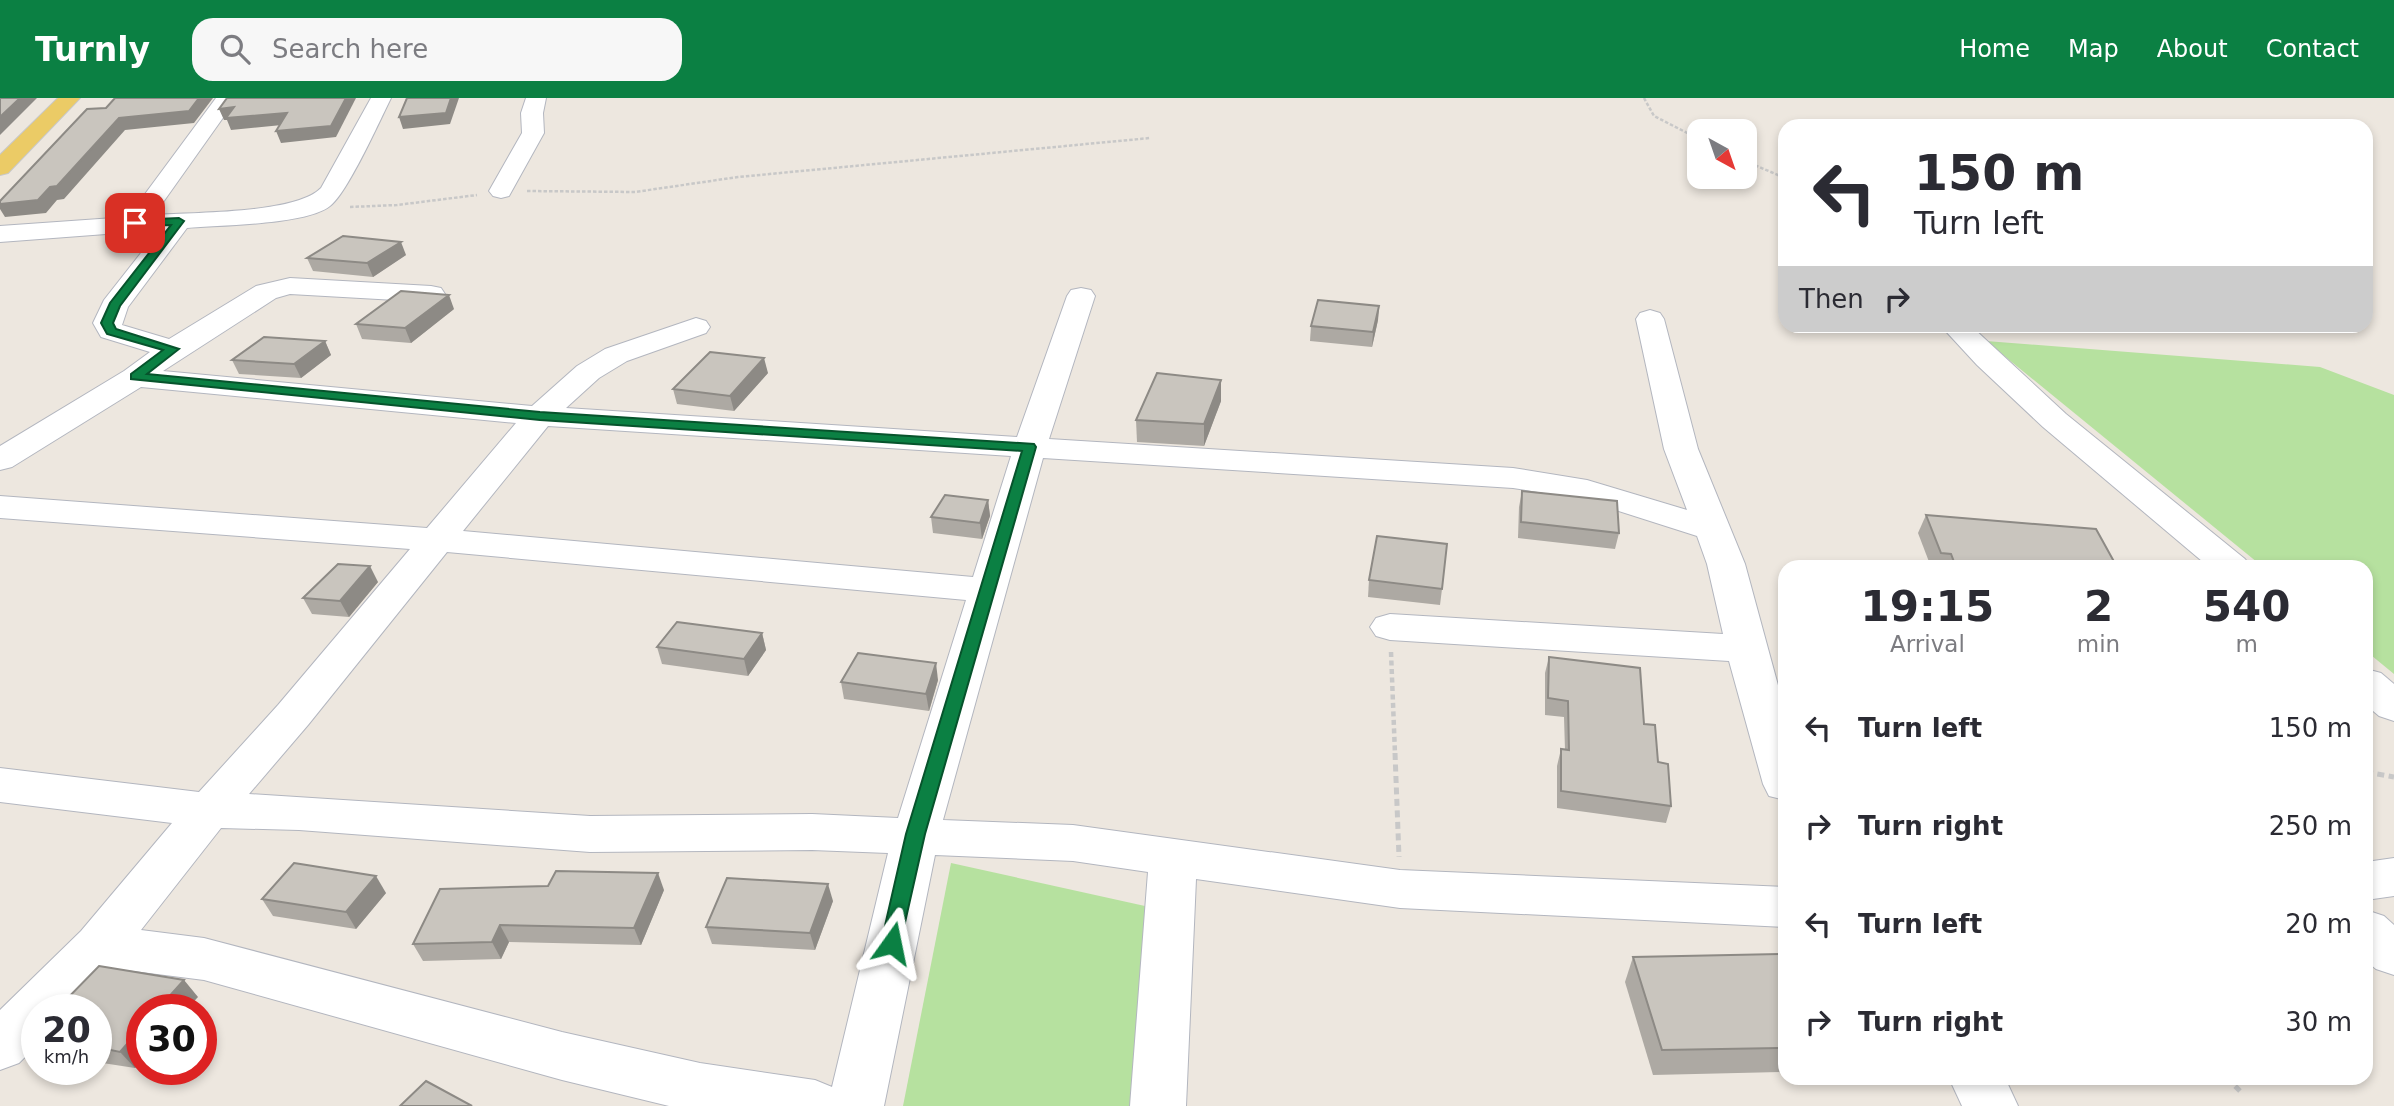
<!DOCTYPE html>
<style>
body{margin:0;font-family:"DejaVu Sans",sans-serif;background:#f7f7f7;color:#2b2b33;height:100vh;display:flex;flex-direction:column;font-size:26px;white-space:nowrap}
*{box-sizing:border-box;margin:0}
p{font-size:23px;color:#7c7c81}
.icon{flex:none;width:38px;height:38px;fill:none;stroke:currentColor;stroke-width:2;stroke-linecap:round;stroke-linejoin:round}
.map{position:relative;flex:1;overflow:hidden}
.side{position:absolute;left:1778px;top:462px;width:595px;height:525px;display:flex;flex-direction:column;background:#fff;border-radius:21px;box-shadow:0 4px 10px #0003}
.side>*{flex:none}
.banner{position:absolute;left:1778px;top:21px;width:595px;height:214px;border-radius:21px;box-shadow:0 4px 10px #0003;background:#fff;color:#2b2b33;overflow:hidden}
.needle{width:46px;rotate:140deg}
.buttons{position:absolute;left:1687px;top:21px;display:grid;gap:14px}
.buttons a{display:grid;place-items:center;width:70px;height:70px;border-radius:14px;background:#fff;box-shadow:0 4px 10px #0003;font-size:35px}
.speed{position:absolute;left:21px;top:896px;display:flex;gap:14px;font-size:35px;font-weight:700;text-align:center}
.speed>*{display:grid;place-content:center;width:91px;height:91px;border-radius:50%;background:#fff;box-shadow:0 4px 10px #0003;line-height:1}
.speed small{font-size:18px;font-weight:400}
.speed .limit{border:10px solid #d22;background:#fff;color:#111}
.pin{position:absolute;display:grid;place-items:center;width:60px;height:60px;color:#fff;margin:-30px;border-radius:14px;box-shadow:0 4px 10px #0006}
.me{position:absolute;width:77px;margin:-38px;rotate:12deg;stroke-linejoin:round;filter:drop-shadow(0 0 5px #0008)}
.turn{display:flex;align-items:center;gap:24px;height:147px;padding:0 21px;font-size:32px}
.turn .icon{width:91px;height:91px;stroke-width:2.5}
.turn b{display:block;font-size:49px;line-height:60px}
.then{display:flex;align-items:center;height:66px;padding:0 21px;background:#0003;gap:14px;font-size:26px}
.eta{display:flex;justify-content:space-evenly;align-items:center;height:119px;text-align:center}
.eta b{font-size:42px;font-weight:700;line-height:49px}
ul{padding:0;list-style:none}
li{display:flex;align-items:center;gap:21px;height:98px;padding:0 21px}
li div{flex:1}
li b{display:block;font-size:26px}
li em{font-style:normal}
header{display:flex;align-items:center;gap:42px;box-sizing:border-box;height:98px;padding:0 35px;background:#0b8043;color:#fff}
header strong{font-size:33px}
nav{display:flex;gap:38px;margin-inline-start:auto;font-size:24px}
.search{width:490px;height:63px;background:#f7f7f7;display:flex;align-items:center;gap:18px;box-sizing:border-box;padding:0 24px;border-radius:21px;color:#7c7c81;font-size:26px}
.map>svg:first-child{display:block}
.green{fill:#b6e19f}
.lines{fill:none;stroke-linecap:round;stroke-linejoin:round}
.minor-casing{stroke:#b3b6bf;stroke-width:2}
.major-casing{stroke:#c8c8c8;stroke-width:2}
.path-far2{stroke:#c8c8c8;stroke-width:2.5;stroke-dasharray:3.5 2;stroke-linecap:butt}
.path-far1{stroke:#c8c8c8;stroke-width:4.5;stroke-dasharray:5 3.5;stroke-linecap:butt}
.path{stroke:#c8c8c8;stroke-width:5;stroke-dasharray:7 4.5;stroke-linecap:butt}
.minor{fill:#fff;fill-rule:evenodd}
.major{fill:#ebcb66;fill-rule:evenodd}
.wall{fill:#ada9a3}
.shaded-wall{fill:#8d8a85}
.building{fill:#c9c5be;stroke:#8d8a85;stroke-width:2}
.route{fill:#0b8043;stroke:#07532c;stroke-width:2}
</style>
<header>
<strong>Turnly</strong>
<div class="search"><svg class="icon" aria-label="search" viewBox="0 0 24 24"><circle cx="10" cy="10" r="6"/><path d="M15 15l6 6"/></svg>Search here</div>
<nav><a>Home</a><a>Map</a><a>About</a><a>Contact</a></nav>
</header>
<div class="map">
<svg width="2394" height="1008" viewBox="0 0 2394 1008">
<rect width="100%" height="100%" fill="#ede7df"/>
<g class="green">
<path d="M1986 243 2320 269 2394 297V576L2366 553V469H2263Z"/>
<path d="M951 765 1154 810 1136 1008H903Z"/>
</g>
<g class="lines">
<g class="minor-casing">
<g id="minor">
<path d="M216 0H237L154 117C193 114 296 116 321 90L371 0H391C380 22 347 96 330 108 306 127 220 127 187 130L128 209 122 227 169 241 256 188 290 180 431 188 441 190 445 196 441 202 431 204 290 196 276 200 163 273 532 308 577 268 605 251 696 220 706 223 710 229 706 235 627 263 599 280 566 310 1017 339 1067 198 1071 192 1081 190 1091 192 1095 198 1049 341 1513 370 1587 382 1687 412 1664 351 1636 221 1640 215 1650 212 1660 215 1664 221 1698 351 1745 466 1785 613V702L1769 698 1763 686 1729 563 1390 542 1376 538 1370 529 1376 520 1390 516 1723 536 1707 466 1697 438 1581 401 1513 390 1043 360 943 722 1073 727 1400 772 1785 789V829L1400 810 1196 781 1186 1008H1130L1148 774 1073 763 935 757 884 1008H669L562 982 204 882 110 870 70 912H37V947L19 965 0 972V912L81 833 172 725 0 704V670L199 694 278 607 410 451 0 420V398L427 430 516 325 141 289 12 369 0 372V348L124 273 150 254 101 239 93 225 104 202 159 132 0 144V128L128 119ZM548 328 1011 358 973 479 463 433ZM447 454 966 502 898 720 812 716 590 718 249 696 308 627ZM221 730 299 732 590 754 812 752 888 755 832 989 815 982 700 965 562 934 204 840 141 832Z"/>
<path d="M526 0H546L543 15 544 35 509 98 501 100 493 98 489 93 522 35 521 15Z"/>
<path d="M1941 228H1971L2066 316 2245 461 2251 469H2209L2043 329 1977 267Z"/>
<path d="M2366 571 2381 575 2394 586V623L2379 618 2366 607Z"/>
<path d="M2394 760V798L2366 802V764Z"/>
<path d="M2366 812 2384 818 2394 827V877L2376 871 2366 863Z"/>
<path d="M1949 980H2005L2018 1008H1962Z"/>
</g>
</g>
<g class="major-casing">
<path id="major" d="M58 0H80L8 75 0 77V57Z"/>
</g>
<g class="path-far2">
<path d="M1644 0 1654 18 1699 41"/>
<path d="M1745 63 1785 80"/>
<path d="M527 93 635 94 738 79 1150 40"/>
<path d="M350 109 397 107 477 97"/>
</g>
<path class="path-far1" d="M1391 554 1395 656"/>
<g class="path">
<path d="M1395 655 1399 759"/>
<path d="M2366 674 2394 679"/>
<path d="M2227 980 2240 993"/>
</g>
<use href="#minor" class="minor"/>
<use href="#major" class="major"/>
</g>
<g class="wall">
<path d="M406 157 373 179 313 173 307 160Z"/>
<path d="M1379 208 1378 222 1372 249 1310 243 1311 228Z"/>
<path d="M454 211 411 245 362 241 356 226Z"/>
<path d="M325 243 331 257 301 280 239 276 232 262Z"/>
<path d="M768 275 734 313 677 306 673 291Z"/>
<path d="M1221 282V303L1204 348 1137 344 1136 322Z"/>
<path d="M1522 393 1619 435 1615 451 1518 440 1519 409Z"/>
<path d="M988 402 990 418 982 441 933 435 931 419Z"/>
<path d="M1926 417 2117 469H1931L1918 435Z"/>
<path d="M1369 482 1442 491 1440 507 1368 499Z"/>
<path d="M378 484 349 519 312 516 303 500Z"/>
<path d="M762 535 766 552 748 578 662 566 657 549Z"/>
<path d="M1549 559 1644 626 1658 664 1671 708 1666 725 1557 710V668L1561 651 1565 652 1564 619 1545 617V575Z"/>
<path d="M938 582 929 613 844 601 841 584Z"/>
<path d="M664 792 641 847 509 844 501 861 423 863 413 846Z"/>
<path d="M386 795 356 831 273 818 262 801Z"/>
<path d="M833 803 815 852 712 846 706 829Z"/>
<path d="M1785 856V974L1653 977 1625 884 1633 859Z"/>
<path d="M198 899 142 912V963L135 970 96 964V912Z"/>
<path d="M37 932V945L30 938Z"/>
</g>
<g class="shaded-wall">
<path d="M20 0H37L0 37V19Z"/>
<path d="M199 0H213L194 25 125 32 64 101 57 102 46 115 5 119 0 111V106L50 89 119 20Z"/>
<path d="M346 0H356L336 39 281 45 276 33Z"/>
<path d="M451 0H459L450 26 403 31 399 19Z"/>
<path d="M234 9 287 15 292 26 231 32 227 22H224L219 11Z"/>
<path d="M401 144 406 157 373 179 367 165Z"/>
<path d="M449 197 454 211 411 245 405 230Z"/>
<path d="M1379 208 1378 222 1372 249 1373 234Z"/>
<path d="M325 243 331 257 301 280 294 266Z"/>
<path d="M764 260 768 275 734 313 730 298Z"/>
<path d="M1221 282V303L1204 348V326Z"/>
<path d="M988 402 990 418 982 441 980 425Z"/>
<path d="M370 468 378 484 349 519 340 503Z"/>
<path d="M762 535 766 552 748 578 744 561Z"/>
<path d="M936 565 938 582 929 613 926 596Z"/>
<path d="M658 775 664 792 641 847 634 830Z"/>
<path d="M376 778 386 795 356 831 346 814Z"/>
<path d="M828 786 833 803 815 852 810 835Z"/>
<path d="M500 827 509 844 501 861 492 844Z"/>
<path d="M184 882 198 899 186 912H157Z"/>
<path d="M142 929V963L135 970 120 954Z"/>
</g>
<g class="building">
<path d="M0 0H20L0 19Z"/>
<path d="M115 0H199L189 13 119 20 57 88 50 89 38 102 0 106V103L87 11 106 10Z"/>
<path d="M227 0H346L331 28 276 33 287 15 226 20 234 9 219 11Z"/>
<path d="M407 0H451L446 15 399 19Z"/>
<path d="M343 138 401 144 367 165 307 160Z"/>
<path d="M401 193 449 197 405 230 356 226Z"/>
<path d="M1318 202 1379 208 1373 234 1311 228Z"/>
<path d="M264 239 325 243 294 266 232 262Z"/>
<path d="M710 254 764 260 730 298 673 291Z"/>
<path d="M1157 275 1221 282 1204 326 1136 322Z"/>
<path d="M1522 393 1617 403 1619 435 1521 424Z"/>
<path d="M945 397 988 402 980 425 931 419Z"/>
<path d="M1926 417 2096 431 2117 469H1956L1951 456 1941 455Z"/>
<path d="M1377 438 1447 446 1442 491 1369 482Z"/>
<path d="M338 466 370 468 340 503 303 500Z"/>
<path d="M677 524 762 535 744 561 657 549Z"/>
<path d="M858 555 936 565 926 596 841 584Z"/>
<path d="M1549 559 1640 570 1644 626 1655 627 1658 664 1668 666 1671 708 1561 693V651L1569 652 1568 603 1548 600Z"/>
<path d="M294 765 376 778 346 814 262 801Z"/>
<path d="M556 773 658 775 634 830 500 827 492 844 413 846 440 791 548 788Z"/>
<path d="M727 780 828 786 810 835 706 829Z"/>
<path d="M1785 856V950L1662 952 1633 859Z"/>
<path d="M99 868 184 882 157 912H142V929L120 954 96 949V912H56Z"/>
<path d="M37 932V939L30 938Z"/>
<path d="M426 983 472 1008H400Z"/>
</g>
<path class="route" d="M179 120 184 123 120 208 113 225 116 231 179 251 147 276 540 314 1034 346 1036 349 925 736 899 851 892 854 884 851 881 845 906 736 1022 353 540 322 131 281V276L163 252 107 236 101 225 110 205 171 127 135 128 130 125 135 122Z"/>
</svg>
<div class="buttons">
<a><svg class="needle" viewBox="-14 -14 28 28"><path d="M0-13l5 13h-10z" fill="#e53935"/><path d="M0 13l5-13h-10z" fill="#7c7c81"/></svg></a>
</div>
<div class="speed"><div>20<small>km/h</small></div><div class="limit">30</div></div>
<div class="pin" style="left:135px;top:125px;background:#d93025"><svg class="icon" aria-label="arrive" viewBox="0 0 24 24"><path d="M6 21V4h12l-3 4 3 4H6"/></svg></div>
<svg class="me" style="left:892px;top:845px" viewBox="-20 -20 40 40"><path d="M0-17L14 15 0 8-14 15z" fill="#0b8043" stroke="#fff" stroke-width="4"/></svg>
<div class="banner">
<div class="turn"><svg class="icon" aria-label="left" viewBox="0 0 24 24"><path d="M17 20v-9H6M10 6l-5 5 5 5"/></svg><div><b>150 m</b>Turn left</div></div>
<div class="then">Then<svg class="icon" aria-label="right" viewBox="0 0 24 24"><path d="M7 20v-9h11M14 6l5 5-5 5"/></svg></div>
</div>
<section class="side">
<div class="eta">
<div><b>19:15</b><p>Arrival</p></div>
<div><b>2</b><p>min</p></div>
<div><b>540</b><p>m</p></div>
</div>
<ul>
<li><svg class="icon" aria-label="left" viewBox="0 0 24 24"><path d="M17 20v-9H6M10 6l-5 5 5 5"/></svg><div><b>Turn left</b></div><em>150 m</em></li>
<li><svg class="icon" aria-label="right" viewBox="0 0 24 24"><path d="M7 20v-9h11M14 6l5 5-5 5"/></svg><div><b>Turn right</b></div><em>250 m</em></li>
<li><svg class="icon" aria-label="left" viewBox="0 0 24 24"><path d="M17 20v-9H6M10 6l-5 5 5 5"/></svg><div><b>Turn left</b></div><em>20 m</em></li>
<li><svg class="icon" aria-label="right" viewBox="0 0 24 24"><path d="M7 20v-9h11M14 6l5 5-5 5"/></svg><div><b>Turn right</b></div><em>30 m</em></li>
</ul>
</section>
</div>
